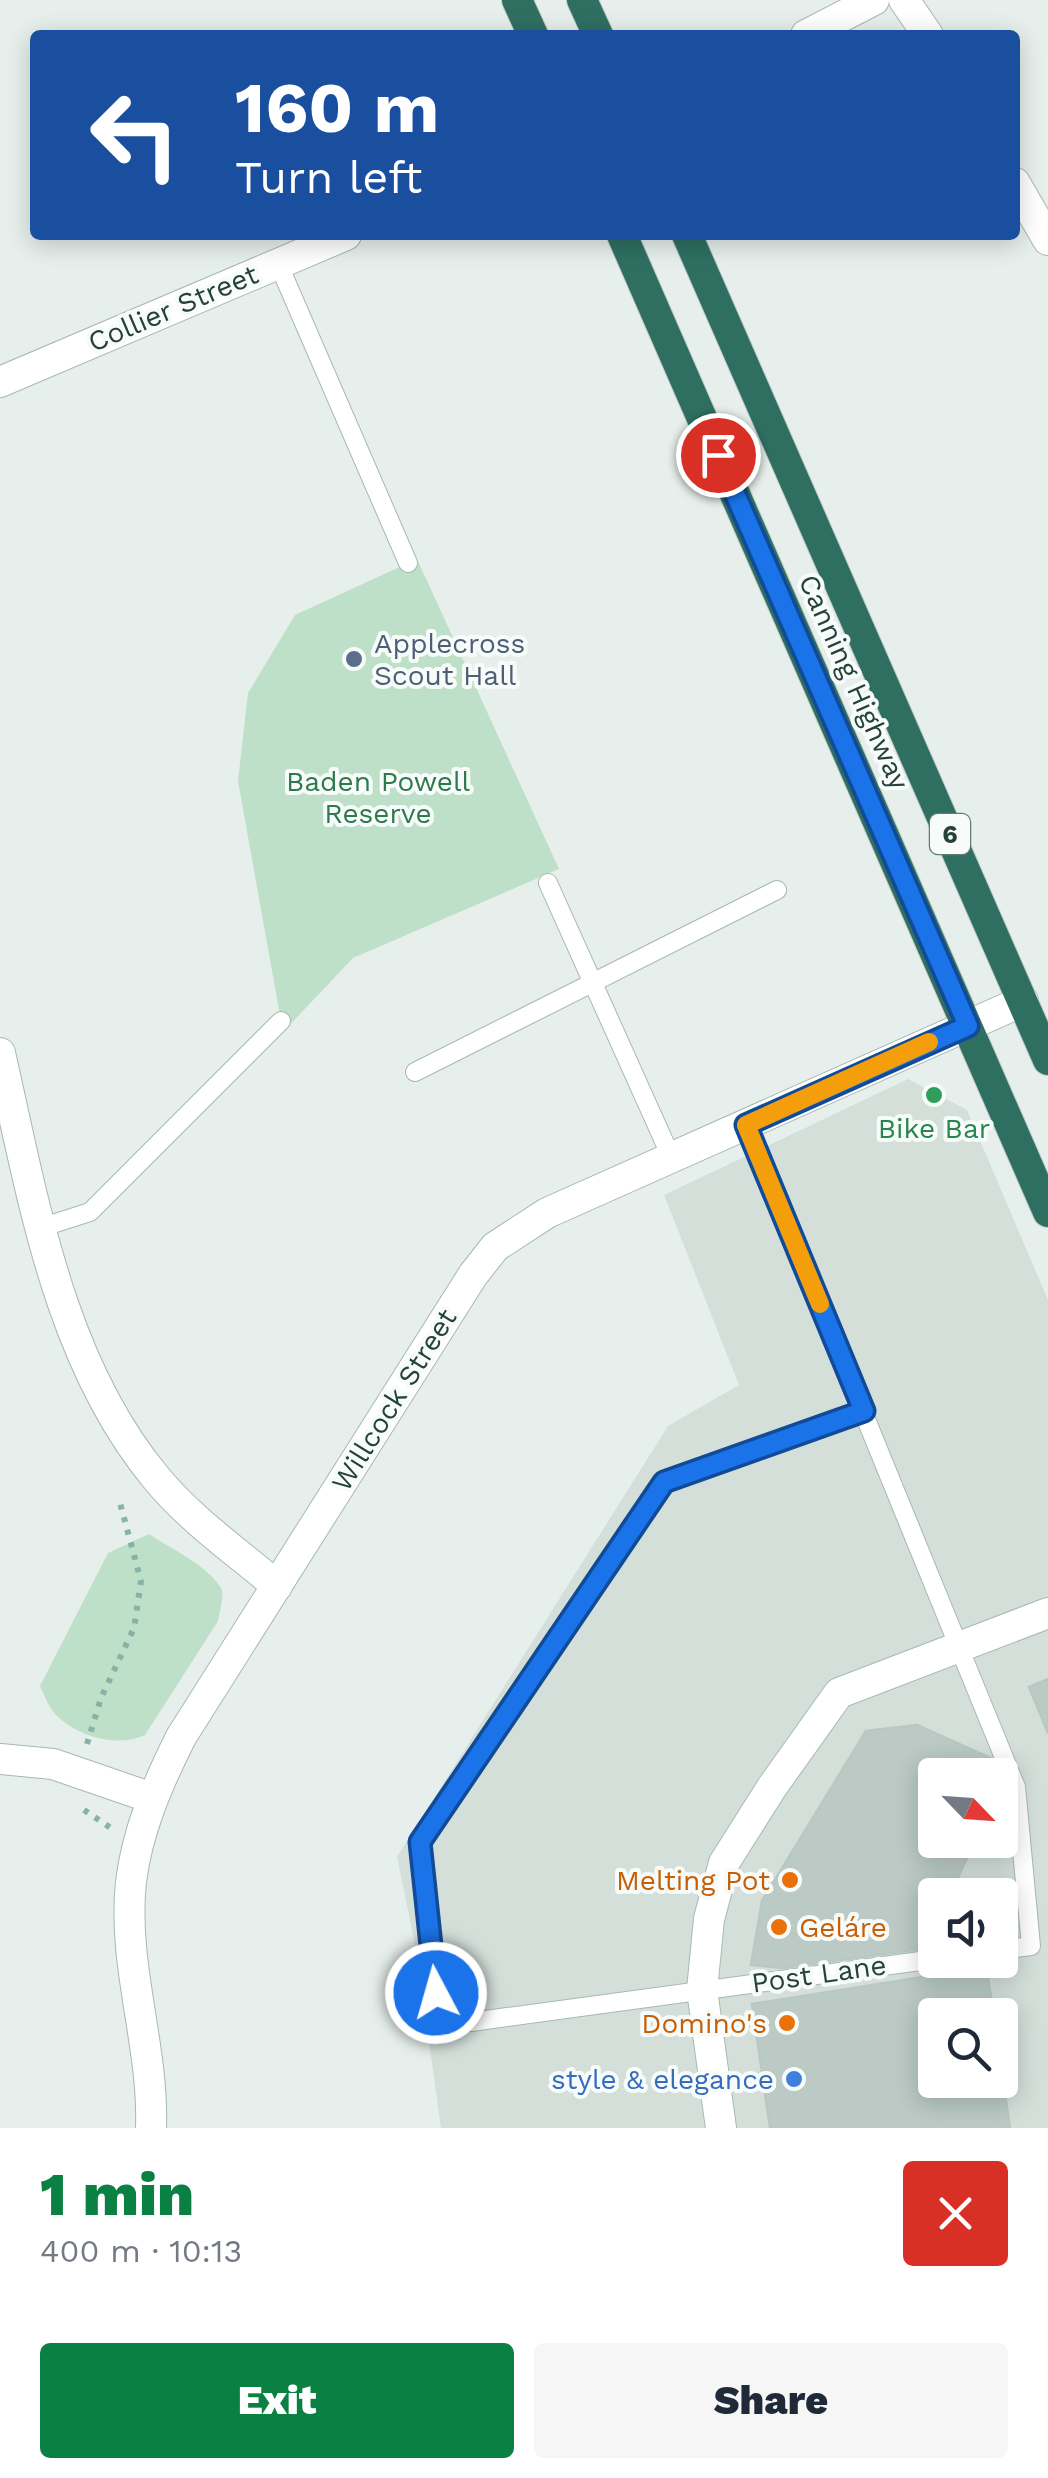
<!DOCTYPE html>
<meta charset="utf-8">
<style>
body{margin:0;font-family:"Work Sans",sans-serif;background:#f6f6f7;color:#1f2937;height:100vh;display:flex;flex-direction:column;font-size:38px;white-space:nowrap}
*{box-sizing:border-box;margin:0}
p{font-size:32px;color:#747a83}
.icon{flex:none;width:55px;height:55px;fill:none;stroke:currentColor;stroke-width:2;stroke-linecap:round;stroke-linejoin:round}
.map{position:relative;height:2128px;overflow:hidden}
.side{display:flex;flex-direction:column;background:#fff;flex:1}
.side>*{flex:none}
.top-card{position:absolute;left:30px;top:30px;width:990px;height:210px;border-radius:10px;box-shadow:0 5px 25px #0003;background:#1a4fa0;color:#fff;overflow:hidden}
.needle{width:65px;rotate:115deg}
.buttons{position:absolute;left:918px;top:1758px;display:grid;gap:20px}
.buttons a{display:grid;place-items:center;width:100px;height:100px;border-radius:10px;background:#fff;box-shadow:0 5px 25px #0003;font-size:50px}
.pin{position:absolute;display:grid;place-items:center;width:85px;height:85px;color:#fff;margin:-42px;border:5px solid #fff;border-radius:50%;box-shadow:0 2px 10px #0007}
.me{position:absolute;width:110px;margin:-55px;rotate:354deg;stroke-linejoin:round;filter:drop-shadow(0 0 8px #0008)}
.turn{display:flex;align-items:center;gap:35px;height:210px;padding:0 40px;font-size:45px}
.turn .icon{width:130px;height:130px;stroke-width:2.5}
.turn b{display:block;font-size:70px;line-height:85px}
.round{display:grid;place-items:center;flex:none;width:105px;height:105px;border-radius:10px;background:#f6f6f7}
.headline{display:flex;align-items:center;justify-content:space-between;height:170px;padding:0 40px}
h1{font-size:60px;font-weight:800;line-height:75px;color:#0b8043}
.button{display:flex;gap:20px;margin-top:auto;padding:20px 40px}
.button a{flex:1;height:115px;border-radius:10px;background:#0b8043;color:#fff;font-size:40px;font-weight:800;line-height:115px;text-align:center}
.button a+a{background:#f6f6f7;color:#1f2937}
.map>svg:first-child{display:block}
.built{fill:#d4dfda;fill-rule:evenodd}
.green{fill:#bfe0c8}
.building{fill:#bbcac4;stroke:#b8c9c2;stroke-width:2.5}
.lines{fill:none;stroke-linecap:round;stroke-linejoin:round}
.lane-casing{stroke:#a8b8b2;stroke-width:20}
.street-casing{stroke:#a8b8b2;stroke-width:32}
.secondary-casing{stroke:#a4bbb3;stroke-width:32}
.highway-casing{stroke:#c2cac8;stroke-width:32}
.path{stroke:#86b3a5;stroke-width:6;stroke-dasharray:5 8;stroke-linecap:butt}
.lane{stroke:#fff;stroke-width:18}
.street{stroke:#fff;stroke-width:30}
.secondary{stroke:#fff;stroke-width:30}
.highway{stroke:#2f6f62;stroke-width:30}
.route-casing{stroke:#114b97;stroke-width:25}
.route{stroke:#1a73e8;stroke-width:18}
.slow{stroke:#f59e0b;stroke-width:18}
.service-dot{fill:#5c6f8a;stroke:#f7fbf9;stroke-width:4}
.leisure-dot{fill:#2e9e5b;stroke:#f7fbf9;stroke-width:4}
.food-dot{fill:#e8710a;stroke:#f7fbf9;stroke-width:4}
.shop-dot{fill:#3f7fe0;stroke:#f7fbf9;stroke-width:4}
.labels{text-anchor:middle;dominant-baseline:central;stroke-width:8;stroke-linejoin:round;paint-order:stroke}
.shield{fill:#f7fbf9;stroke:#637a73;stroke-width:2.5}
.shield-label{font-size:25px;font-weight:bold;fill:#24423a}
.street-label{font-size:28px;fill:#24423a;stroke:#f7fbf9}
.service-label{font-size:28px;fill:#4e5e75;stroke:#f7fbf9;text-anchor:start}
.park-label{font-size:28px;fill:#2d7a4b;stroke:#f7fbf9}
.leisure-label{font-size:28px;fill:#27864d;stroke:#f7fbf9}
.food-label{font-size:28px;fill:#c56008;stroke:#f7fbf9;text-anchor:end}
.shop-label{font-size:28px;fill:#366cbe;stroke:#f7fbf9;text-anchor:end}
</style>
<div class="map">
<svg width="1048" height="2128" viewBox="0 0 1048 2128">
<rect width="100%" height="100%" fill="#e6efeb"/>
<path class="built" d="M908 1079 967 1110 1048 1300V2128H441L416 1949 397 1857 668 1426 739 1385 664 1195ZM935 1775H1000V1840H935ZM935 1895H1000V1960H935ZM935 2015H1000V2080H935Z"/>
<g class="green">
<path d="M417 559 559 869 353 958 283 1032 238 781 248 693 295 615Z"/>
<path d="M149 1534C171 1549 207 1565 221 1588 225 1596 219 1613 218 1621L145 1735C118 1748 78 1737 56 1715 49 1708 44 1695 40 1686L108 1553Z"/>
</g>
<g class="building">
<path d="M1048 1679V1733L1029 1687Z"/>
<path d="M917 1725 1008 1766 1000 1784V1775H935V1840H975L950 1895H935V1929L927 1948 783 1968 751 1965 762 1901 866 1731Z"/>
<path d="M986 1967 994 2015H935V2080H1000V2059L1010 2128H770L752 2004Z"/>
</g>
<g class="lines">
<g class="lane-casing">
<g id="lane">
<path d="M278 263 408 563"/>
<path d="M548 883 672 1159"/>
<path d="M415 1072 777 890"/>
<path d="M746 1125 1016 1787 1031 1946 1000 1950"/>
<path d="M40 1228 90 1212 281 1021"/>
<path d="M864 1411 664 1482 421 1842 436 1993 471 2022 935 1959"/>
</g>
</g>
<g class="street-casing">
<g id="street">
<path d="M904 0 928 35"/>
<path d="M806 35 874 0"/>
<path d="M1015 183 1048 240"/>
<path d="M0 382 346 235"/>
<path d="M0 1053C33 1198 59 1362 157 1479 191 1520 237 1552 277 1586"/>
<path d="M0 1759 53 1764 152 1798"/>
<path d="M151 2128C154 2046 122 1964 131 1882 137 1831 158 1783 181 1737L473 1275 495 1247 547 1213 1023 1001"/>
</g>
</g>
<g class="secondary-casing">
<path id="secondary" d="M721 2128 702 1990 709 1919 724 1863 772 1787 839 1693 1048 1613"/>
</g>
<g class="highway-casing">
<g id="highway">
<path d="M517 0 533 35"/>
<path d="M582 0 598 35"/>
<path d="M622 235 1048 1212"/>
<path d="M687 235 1048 1060"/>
</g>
</g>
<g class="path">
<path d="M87 1744 101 1698 134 1628 141 1581 120 1503"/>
<path d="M84 1810 111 1828"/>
</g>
<use href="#lane" class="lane"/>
<use href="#street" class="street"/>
<use href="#secondary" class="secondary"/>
<use href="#highway" class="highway"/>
</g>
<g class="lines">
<g class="route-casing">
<path id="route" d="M436 1993 420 1842 664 1482 864 1411 746 1125 968 1026 718 455"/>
</g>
<use href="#route" class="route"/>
<path class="slow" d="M820 1304 746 1125 929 1042"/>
</g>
<circle class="service-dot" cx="354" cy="659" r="10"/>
<circle class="leisure-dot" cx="934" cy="1095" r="10"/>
<g class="food-dot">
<circle cx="790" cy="1880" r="10"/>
<circle cx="779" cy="1927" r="10"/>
<circle cx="787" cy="2023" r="10"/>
</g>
<circle class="shop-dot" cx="794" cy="2079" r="10"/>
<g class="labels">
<rect class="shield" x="930" y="814" width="40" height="40" rx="8"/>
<g class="shield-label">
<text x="950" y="834">6</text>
</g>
<g class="street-label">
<text transform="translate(173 308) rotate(-23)">Collier Street</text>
<text transform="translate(854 682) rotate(66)">Canning Highway</text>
<text transform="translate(394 1400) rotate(-58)">Willcock Street</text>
<text transform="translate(819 1974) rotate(-8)">Post Lane</text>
</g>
<g class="service-label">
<text x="374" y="643">Applecross<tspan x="374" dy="32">Scout Hall</tspan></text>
</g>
<g class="park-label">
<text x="378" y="781">Baden Powell<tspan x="378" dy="32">Reserve</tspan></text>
</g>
<g class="leisure-label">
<text x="934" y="1128">Bike Bar</text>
</g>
<g class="food-label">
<text x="770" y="1880">Melting Pot</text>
<text x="799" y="1927" text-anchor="start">Geláre</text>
<text x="767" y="2023">Domino's</text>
</g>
<g class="shop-label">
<text x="774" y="2079">style &amp; elegance</text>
</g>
</g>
</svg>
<div class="buttons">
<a><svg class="needle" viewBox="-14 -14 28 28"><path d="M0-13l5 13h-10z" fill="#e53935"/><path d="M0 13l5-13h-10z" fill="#747a83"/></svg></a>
<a><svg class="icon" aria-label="sound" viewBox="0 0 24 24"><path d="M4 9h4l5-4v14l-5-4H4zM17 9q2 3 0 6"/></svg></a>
<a><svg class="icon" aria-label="search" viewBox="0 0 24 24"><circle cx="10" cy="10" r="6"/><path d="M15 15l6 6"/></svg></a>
</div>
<div class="pin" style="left:718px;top:455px;background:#d93025"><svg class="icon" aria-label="arrive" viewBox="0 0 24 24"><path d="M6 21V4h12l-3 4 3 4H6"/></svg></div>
<svg class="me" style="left:436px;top:1993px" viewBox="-20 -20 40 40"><circle r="17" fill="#1a73e8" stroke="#fff" stroke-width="3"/><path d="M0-11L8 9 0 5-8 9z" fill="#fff"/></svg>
<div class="top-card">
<div class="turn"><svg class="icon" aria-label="left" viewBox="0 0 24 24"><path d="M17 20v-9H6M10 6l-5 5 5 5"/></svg><div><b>160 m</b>Turn left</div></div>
</div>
</div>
<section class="side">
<div class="headline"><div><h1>1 min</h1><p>400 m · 10:13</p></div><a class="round" style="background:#d93025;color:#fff"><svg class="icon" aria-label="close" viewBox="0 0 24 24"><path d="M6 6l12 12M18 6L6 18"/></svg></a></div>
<div class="button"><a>Exit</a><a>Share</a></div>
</section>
